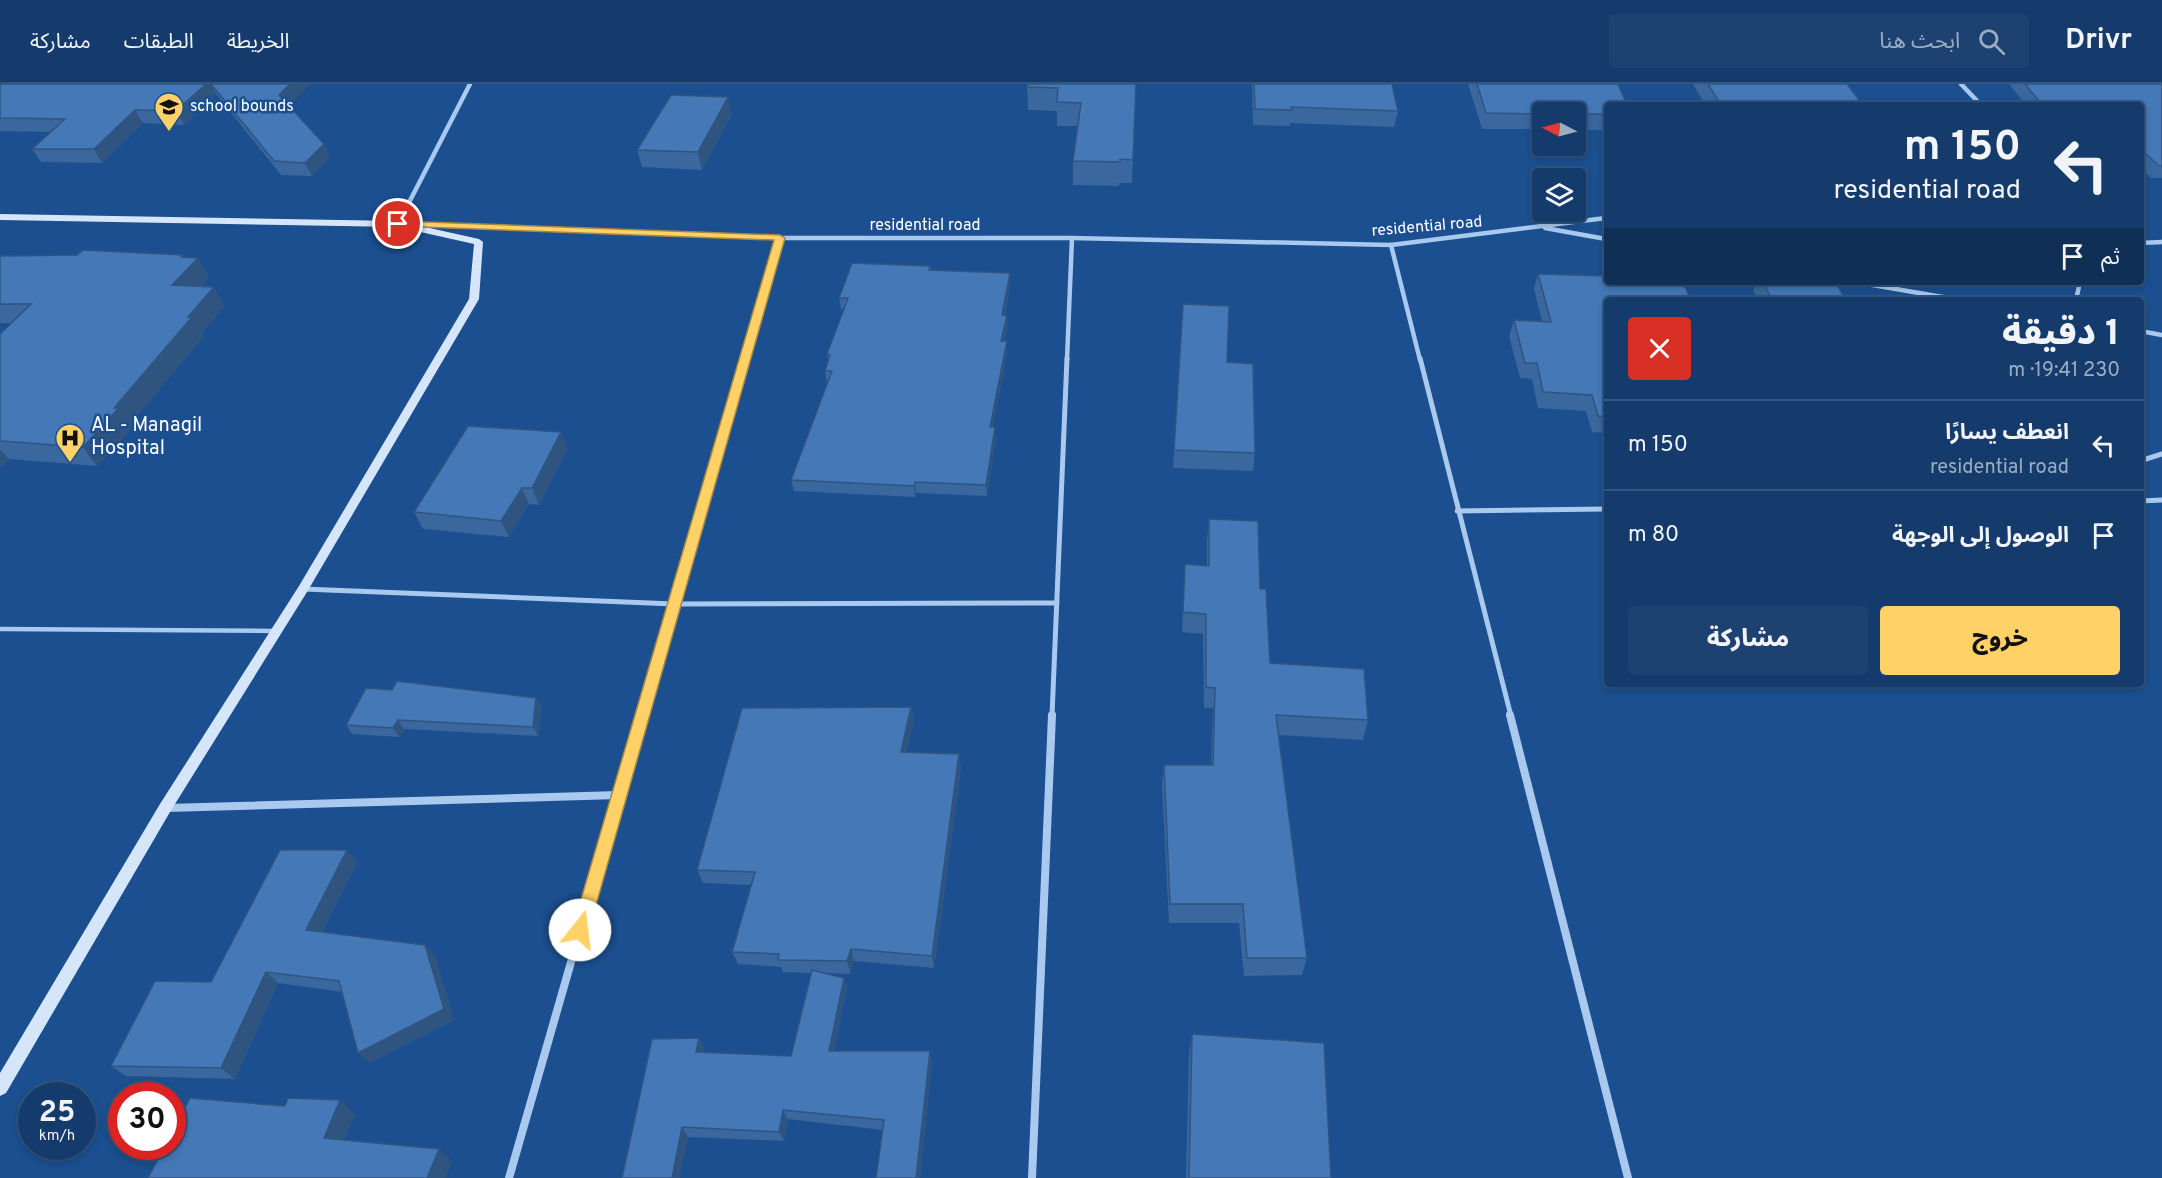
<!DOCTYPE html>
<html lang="ar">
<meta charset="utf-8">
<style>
body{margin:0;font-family:Overpass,"Noto Sans Arabic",sans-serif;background:#1d4271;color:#f1f3f6;direction:rtl;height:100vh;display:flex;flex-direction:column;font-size:22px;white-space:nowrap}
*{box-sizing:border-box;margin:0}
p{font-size:20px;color:#9dadc1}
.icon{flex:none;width:33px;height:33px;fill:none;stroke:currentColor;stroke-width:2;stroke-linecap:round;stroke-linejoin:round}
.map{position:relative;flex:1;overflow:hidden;direction:ltr}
.sheet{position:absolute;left:1604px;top:213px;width:540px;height:390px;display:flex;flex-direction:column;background:#143b6b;border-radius:6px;box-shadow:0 3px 9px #0003,0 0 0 2px #33557e;direction:rtl}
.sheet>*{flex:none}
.hud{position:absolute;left:1604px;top:18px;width:540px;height:183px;border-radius:6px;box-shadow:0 3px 9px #0003,0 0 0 2px #33557e;direction:rtl;background:#143b6b;color:#f1f3f6;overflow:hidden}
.needle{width:39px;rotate:276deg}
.buttons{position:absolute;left:1532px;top:18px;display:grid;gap:12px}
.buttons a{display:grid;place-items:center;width:54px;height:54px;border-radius:6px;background:#143b6b;box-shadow:0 3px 9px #0003,0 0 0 2px #33557e;font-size:30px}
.speed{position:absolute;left:18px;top:998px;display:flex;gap:12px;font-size:30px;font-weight:700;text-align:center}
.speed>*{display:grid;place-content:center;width:78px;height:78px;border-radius:50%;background:#143b6b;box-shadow:0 3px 9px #0003,0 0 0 2px #33557e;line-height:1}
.speed small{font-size:15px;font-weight:400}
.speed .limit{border:9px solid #d22;background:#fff;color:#111}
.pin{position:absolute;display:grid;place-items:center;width:51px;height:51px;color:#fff;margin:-26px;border:3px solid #fff;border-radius:50%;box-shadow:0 2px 6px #0007}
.me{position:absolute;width:66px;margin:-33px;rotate:16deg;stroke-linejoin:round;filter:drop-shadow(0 0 4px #0008)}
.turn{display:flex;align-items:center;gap:21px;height:126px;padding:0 24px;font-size:27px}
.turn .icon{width:78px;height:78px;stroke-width:2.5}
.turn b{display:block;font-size:42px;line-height:51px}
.then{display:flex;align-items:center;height:57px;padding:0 24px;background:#0003;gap:12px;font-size:22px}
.round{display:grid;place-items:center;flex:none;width:63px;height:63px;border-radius:6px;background:#1d4271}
.summary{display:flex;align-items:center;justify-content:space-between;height:102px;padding:0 24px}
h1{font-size:36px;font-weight:800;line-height:45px}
.action{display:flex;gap:12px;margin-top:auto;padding:12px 24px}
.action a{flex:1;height:69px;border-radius:6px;background:#ffd166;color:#111;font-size:24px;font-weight:800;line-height:69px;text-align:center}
.action a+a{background:#1d4271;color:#f1f3f6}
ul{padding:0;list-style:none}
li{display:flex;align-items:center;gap:18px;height:90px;padding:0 24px;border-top:2px solid #33557e}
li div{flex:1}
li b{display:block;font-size:22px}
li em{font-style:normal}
header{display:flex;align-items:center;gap:36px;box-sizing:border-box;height:84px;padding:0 30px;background:#143b6b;border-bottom:2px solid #33557e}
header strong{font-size:28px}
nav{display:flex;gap:33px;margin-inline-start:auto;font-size:21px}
.search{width:420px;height:54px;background:#1d4271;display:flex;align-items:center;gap:15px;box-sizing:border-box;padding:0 21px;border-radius:6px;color:#9dadc1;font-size:22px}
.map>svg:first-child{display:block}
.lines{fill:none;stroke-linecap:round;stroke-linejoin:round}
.lane{stroke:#a9c9ee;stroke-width:4.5}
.street-far2{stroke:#a9c9ee;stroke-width:4.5}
.street-far1{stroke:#a9c9ee;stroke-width:5}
.street{stroke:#a9c9ee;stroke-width:8}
.secondary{fill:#d6e6fa;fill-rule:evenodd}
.wall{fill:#3a679d}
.shaded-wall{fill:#305480}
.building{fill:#4478b7;stroke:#305480;stroke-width:1.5}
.route{fill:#ffd166;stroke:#a68842;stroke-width:1.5}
.labels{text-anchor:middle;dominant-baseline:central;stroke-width:5;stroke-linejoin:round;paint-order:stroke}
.far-poi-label{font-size:16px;fill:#fff;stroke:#1b4f8f;text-anchor:start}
.far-street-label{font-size:16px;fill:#fff;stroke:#1b4f8f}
.poi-label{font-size:20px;fill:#fff;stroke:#1b4f8f;text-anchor:start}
</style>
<header>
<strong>Drivr</strong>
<div class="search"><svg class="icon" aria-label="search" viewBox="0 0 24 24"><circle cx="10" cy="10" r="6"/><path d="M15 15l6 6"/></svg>ابحث هنا</div>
<nav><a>الخريطة</a><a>الطبقات</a><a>مشاركة</a></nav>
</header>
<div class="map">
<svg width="2162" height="1094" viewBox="0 0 2162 1094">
<rect width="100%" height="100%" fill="#1b4f8f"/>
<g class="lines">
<path class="lane" d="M0 545 276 547"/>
<g class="street-far2">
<path d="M470 0 398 140 780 154H1072L1391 161 1606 134"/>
<path d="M1961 0 1981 21"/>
<path d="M1545 144 1606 155"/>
<path d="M2140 159 2162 158"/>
<path d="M1391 161 1420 276"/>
<path d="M1855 198 1960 216"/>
<path d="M2076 216 2080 198"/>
<path d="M2140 247 2162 251"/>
<path d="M745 276 780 154"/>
<path d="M1067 276 1072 154"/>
</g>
<g class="street-far1">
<path d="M1420 274 1511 632"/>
<path d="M2140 377 2162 370"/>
<path d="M2140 417 2162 416"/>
<path d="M1457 427 1606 425"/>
<path d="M303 505 674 520 1057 519"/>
<path d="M642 632 745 274"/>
<path d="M1052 632 1067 274"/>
</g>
<g class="street">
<path d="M1510 631 1628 1094"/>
<path d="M167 724 619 711"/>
<path d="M509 1094 642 631"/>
<path d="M1032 1094 1052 631"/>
</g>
<path class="secondary" d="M0 130 398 137 479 155 483 158 479 215 307 508 170 728 6 1009 0 1012V989L160 720 299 502 469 215 474 160 398 143 0 136Z"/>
</g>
<g class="wall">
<path d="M0 0H310L289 21 324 60 330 73 312 92 281 91 216 10 184 41 143 39 102 79 41 78 32 65 50 48 0 47Z"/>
<path d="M1136 0 1132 99H1119V102L1073 101V77L1077 42H1057V27L1028 26 1027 3Z"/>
<path d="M1252 0H1392L1398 27 1394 43 1290 39V42L1253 41Z"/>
<path d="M1468 0H1618L1606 21V46H1575V28H1542V45H1482Z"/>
<path d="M1693 0H1847L1863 21H1705Z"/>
<path d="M2009 0H2162V94H2151L2140 84V21H2026Z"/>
<path d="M732 30 702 86 642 83 637 66Z"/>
<path d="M0 172 184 173 209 193 200 203 225 222 202 248 204 252 130 340 133 343 97 382 9 375 0 384V250L12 239H0Z"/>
<path d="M930 182 931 186 1010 189V200L1005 232 1008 243 1004 257 1007 268 993 343 996 354 987 412 916 409 915 413 794 407 791 396 828 298H827L825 287 828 277 827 270 844 225H841L839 214Z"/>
<path d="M1538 190 1606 216V349L1592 348 1586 327 1538 324 1532 295 1520 294 1509 252 1514 236 1542 237 1534 205Z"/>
<path d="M1757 198H1836L1845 216H1758L1753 206Z"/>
<path d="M1183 220 1227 278 1255 369 1253 387 1173 384Z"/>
<path d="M568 364 539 421 529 420 509 453 423 445 414 428Z"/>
<path d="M1209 435 1260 505 1270 579 1368 636 1363 656 1279 651 1307 874 1302 891 1244 892 1239 839H1169L1162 701 1164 681H1211L1213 624H1204L1203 550 1182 548 1185 480 1207 482V456Z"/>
<path d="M536 614 541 623 538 652 404 645 399 653 352 650 346 641Z"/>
<path d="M911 623 914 636 906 668 959 670 961 684 934 884 854 877 850 890 823 889 844 894 847 904 834 967H930L932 977 920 1094H876L883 1046 788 1035 784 1057 688 1053 622 1094 699 954 704 964 703 969 791 972 811 889 783 888 781 883 738 880 732 868 751 801 703 799 697 786Z"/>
<path d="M347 766 357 779 322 848 435 872 454 936 369 979 342 908 278 899 235 995 126 992 111 982 211 898Z"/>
<path d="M1192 950 1331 1094H1186L1189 970Z"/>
</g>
<g class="shaded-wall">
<path d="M206 0H211L216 10 184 41 176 27Z"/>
<path d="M290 0H310L286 24 279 11Z"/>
<path d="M728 13 732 30 702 86 698 68Z"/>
<path d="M135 26 143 39 102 79 94 65Z"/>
<path d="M324 60 330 73 312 92 305 79Z"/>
<path d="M183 171 190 183 198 174 209 193 184 220 172 201 181 173Z"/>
<path d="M1010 189V200L1003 242 1002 231Z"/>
<path d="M214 203 225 222 202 248 204 252 130 340 133 343 97 382 83 363 188 233Z"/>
<path d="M1007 232 1008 243 1002 267 1001 257Z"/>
<path d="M1007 257V268L991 354 990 343Z"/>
<path d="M995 343 996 354 987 412 986 401Z"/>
<path d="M561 348 568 364 539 421 532 404Z"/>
<path d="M0 365 9 375 0 384Z"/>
<path d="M915 398 916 409 915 413 914 402Z"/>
<path d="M522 404 529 420 509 453 501 437Z"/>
<path d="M536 614 541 623 538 652 533 643Z"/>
<path d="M911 623 914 636 903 681 901 668Z"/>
<path d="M398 636 404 645 399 653 393 644Z"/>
<path d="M959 670 961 684 934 884 932 872Z"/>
<path d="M347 766 357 779 317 857 306 846Z"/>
<path d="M425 861 435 872 454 936 369 979 358 969Z"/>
<path d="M851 865 854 877 850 890 847 877Z"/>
<path d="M266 888 278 899 235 995 221 984Z"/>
<path d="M844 894 847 904 832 977 829 967Z"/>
<path d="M699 954 704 964 702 979 696 968Z"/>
<path d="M930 967 932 977 920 1094H916Z"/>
<path d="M340 1016 355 1030 340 1067 324 1054Z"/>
<path d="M783 1026 788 1035 784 1057 779 1048Z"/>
<path d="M682 1043 688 1053 680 1094H672Z"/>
<path d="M439 1065 452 1077 446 1094H427Z"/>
</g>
<g class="building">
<path d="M0 0H206L176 27 135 26 94 65H32L65 35 0 34Z"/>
<path d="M211 0H290L279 11 324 60 305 79 274 77Z"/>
<path d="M1028 0H1136L1133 76 1120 75V78L1073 77 1081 19 1057 18 1058 4 1027 3Z"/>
<path d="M1254 0H1392L1398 27 1291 23 1292 26 1255 25Z"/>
<path d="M1477 0H1618L1627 21H1606V30H1575V28H1542V30L1486 29Z"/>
<path d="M1708 0H1847L1863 21H1721Z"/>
<path d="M2025 0H2162V82H2159L2140 64V21H2084L2080 17H2039Z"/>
<path d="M671 11 728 13 698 68 637 66Z"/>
<path d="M83 166 183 171 181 173 198 174 172 201 214 203 188 233H192L114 324H119L83 363 0 357V250L31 220H0V172L77 171Z"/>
<path d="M852 179 930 182 929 186 1010 189 1002 231 1007 232 1001 257H1007L990 343H995L986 401 915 398 914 402 791 396 832 287H825L830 271 827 270 848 214H839Z"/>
<path d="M1538 190 1606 192V198H1683L1691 216H1606V333L1598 332 1592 311 1543 308 1537 279H1525L1514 236 1551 238Z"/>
<path d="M1763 198H1836L1845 216H1772Z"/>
<path d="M1183 220 1229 222 1227 278 1253 280 1255 369 1174 366Z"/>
<path d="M468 342 561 348 532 404H522L501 437 414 428Z"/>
<path d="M1209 435 1258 437 1260 505H1266L1270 579 1364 585 1368 636 1276 631 1307 874H1247L1243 820H1170L1164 681H1213L1215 604 1206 603V530L1183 528 1185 480 1209 482Z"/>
<path d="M397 597 536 614 533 643 398 636 393 644 346 641 366 604 392 606Z"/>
<path d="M911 623 901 668 959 670 932 872 851 865 847 877 778 876 779 870 732 868 755 788 697 786 742 624Z"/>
<path d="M280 766H347L306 846 425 861 444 925 358 969 339 897 266 888 221 984 111 982 155 897 211 898Z"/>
<path d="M812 886 844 894 829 967H930L916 1094H876L884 1036 783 1026 779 1048 682 1043 672 1094H622L652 955 699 954 696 968 791 972Z"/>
<path d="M1192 950 1324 959 1331 1094H1189Z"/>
<path d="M190 1014 285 1022 288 1014 340 1016 324 1054 439 1065 427 1094H148L165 1062H172V1048Z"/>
</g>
<path class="route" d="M398 137 780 151 785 154 589 846 586 852 580 854 575 852 572 846 774 156 395 142 393 140Z"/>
<defs>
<g id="school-pin" transform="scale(1.5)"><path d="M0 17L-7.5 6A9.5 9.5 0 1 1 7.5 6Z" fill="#ffd166" stroke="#1b4f8f"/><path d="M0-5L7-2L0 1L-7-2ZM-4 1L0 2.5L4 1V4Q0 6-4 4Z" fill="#111"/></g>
<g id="hospital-pin" transform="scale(1.5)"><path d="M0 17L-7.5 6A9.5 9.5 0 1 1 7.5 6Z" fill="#ffd166" stroke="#1b4f8f"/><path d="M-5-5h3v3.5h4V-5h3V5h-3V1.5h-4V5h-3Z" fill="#111"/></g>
</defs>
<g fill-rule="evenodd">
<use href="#school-pin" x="169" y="23"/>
<use href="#hospital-pin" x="70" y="354"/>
</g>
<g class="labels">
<g class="far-poi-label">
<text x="190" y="23">school bounds</text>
</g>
<g class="far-street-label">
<text x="925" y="142">residential road</text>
<text transform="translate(1427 143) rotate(-5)">residential road</text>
</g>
<g class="poi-label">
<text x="91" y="342">AL - Managil<tspan x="91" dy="23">Hospital</tspan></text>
</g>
</g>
</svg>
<div class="buttons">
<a><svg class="needle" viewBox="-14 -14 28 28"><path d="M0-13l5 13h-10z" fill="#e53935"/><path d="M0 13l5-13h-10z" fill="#9dadc1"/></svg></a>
<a><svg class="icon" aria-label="layers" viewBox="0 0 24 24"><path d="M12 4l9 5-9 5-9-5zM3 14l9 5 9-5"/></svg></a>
</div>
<div class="speed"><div>25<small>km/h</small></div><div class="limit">30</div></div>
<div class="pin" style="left:398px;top:140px;background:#d93025"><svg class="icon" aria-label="arrive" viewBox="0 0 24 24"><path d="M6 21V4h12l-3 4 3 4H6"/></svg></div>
<svg class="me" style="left:580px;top:846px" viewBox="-20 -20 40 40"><circle r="19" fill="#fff"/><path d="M0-13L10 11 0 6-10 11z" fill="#ffd166"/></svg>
<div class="hud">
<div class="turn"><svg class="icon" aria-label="left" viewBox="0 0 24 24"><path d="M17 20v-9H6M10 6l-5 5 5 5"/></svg><div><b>150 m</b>residential road</div></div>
<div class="then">ثم<svg class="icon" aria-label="arrive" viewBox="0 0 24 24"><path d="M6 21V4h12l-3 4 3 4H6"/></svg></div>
</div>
<section class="sheet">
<div class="summary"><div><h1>1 دقيقة</h1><p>230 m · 19:41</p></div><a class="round" style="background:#d93025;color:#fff"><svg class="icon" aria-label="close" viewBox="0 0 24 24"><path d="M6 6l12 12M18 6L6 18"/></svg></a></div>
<ul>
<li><svg class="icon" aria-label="left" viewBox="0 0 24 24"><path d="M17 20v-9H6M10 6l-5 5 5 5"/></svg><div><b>انعطف يسارًا</b><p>residential road</p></div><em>150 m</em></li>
<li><svg class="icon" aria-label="arrive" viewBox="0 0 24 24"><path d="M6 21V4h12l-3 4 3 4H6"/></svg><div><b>الوصول إلى الوجهة</b></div><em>80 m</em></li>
</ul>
<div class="action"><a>خروج</a><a>مشاركة</a></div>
</section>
</div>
